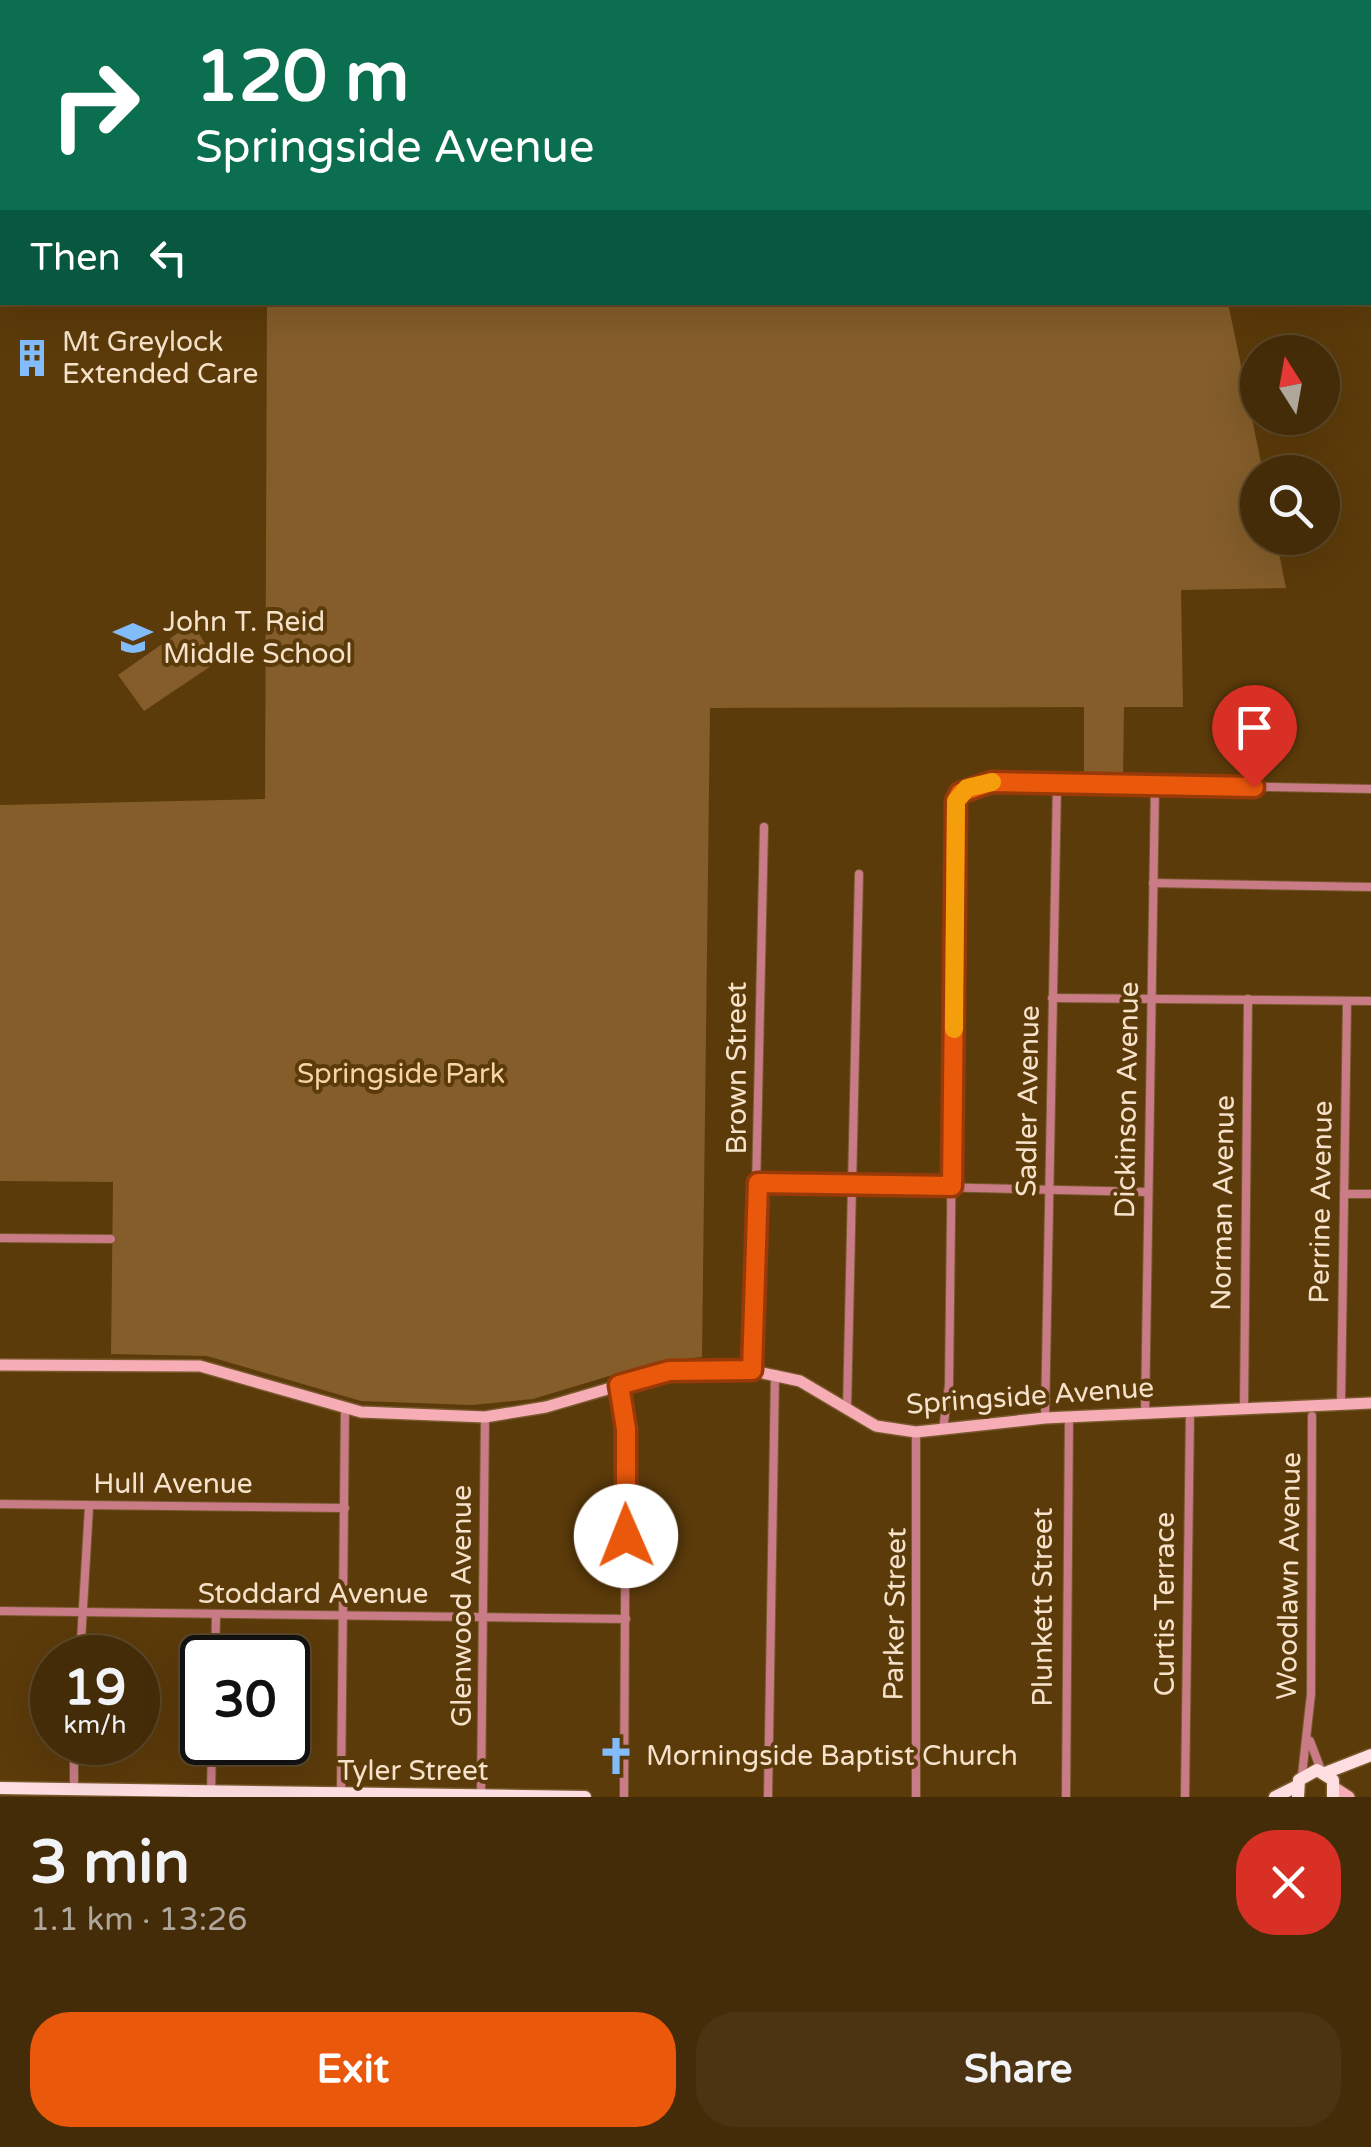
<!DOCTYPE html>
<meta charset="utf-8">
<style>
body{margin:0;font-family:"Varela Round",sans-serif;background:#4c3412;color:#f1f3f6;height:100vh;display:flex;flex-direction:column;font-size:38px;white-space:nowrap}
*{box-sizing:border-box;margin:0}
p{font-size:32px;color:#b0a79c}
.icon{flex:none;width:55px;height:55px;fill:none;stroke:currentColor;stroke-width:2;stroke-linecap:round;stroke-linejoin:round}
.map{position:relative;height:1797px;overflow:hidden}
.details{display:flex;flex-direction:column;background:#452c08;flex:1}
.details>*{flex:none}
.hud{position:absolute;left:0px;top:0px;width:1372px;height:305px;box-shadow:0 10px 40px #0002,0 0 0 2px #5d4829;background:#0b6e4f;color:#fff;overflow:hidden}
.needle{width:65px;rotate:349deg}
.fabs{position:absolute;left:1240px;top:335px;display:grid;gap:20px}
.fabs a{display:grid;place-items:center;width:100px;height:100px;border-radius:50%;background:#452c08;box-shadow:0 10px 40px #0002,0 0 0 2px #5d4829;font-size:50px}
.speed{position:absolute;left:30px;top:1635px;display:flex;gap:20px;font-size:50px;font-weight:700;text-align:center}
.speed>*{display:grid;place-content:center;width:130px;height:130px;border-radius:50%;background:#452c08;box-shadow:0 10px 40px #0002,0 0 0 2px #5d4829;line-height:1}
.speed small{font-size:25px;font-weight:400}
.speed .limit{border:5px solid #111;border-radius:15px;background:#fff;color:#111}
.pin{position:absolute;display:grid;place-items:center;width:85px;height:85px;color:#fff;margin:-102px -42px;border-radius:50% 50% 50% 0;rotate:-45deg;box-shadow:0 0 10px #0007}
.pin .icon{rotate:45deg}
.me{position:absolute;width:110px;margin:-55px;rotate:359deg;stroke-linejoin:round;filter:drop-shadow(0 0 8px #0008)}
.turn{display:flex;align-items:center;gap:35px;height:210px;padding:0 30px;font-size:45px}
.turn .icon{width:130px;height:130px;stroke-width:2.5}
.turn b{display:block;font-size:70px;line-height:85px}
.then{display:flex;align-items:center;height:95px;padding:0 30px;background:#0003;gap:20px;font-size:38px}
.round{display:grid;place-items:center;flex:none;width:105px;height:105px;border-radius:40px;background:#4c3412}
.overview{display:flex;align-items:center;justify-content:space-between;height:170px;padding:0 30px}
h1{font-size:60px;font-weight:700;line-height:75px}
.primary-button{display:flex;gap:20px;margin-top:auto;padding:20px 30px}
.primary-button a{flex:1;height:115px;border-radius:40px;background:#ea580c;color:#fff;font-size:40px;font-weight:700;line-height:115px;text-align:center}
.primary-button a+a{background:#4c3412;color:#f1f3f6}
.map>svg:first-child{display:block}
.green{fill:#845d2a}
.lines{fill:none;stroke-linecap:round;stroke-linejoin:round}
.street-casing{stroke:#78592d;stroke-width:10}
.secondary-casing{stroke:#78592d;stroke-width:14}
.primary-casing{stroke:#78592d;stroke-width:15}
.street{stroke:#c97c86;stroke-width:8}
.secondary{stroke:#f6adb5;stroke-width:11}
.primary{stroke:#fedee1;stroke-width:12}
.route-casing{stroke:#983908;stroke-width:25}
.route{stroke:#ea580c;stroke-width:18}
.slow{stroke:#f59e0b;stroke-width:18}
.labels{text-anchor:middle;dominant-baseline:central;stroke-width:8;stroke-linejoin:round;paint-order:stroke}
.poi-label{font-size:28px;fill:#f6e2ca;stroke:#5c3b0a;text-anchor:start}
.street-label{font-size:28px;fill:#f6e2ca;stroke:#5c3b0a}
.park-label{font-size:28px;fill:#f9d2a5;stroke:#5c3b0a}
</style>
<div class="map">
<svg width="1371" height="1797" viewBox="0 0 1371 1797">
<rect width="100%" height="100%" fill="#5c3b0a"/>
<g class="green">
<path d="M1018 0 2 2 0 280V2Z"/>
<path d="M267 303H1228L1263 472H1258V538H1276L1286 588 1181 590 1183 707H1124L1123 776H1084V707L710 708 702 1357 652 1363 533 1399 472 1405 361 1401 207 1356 111 1354 113 1182 0 1181V805L265 799Z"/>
<path d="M192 623 217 662 144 711 118 675Z"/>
</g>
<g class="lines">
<g class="street-casing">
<g id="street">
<path d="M1200 0 1202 2"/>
<path d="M1309 0 1312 2"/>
<path d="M1370 36H1371"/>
<path d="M1370 123H1371"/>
<path d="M1153 883 1371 887"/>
<path d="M1052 998 1371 1001"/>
<path d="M758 1183 1148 1192"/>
<path d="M1344 1194H1371"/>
<path d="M0 1238 111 1239"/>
<path d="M752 1370 764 827"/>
<path d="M619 1385 626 1429 624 1797"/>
<path d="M1341 1403 1347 1001"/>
<path d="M1244 1408 1248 999"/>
<path d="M847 1409 859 874"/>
<path d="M1145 1414 1155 786"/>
<path d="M1045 1418 1057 784"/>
<path d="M943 1429 949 1385 956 801C968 777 998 782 1021 782L1371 789"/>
<path d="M0 1504 345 1508"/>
<path d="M0 1611 626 1619"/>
<path d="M80 1658 89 1507"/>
<path d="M215 1658 216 1617"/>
<path d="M1310 1741 1321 1770"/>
<path d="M1302 1775 1311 1694 1312 1416"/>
<path d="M74 1788V1742"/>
<path d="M211 1793 212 1742"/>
<path d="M341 1793 345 1408"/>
<path d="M481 1796 485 1417"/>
<path d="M768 1797 775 1374"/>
<path d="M916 1797V1432"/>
<path d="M1066 1797 1069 1417"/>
<path d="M1185 1797 1190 1411"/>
</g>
</g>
<g class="secondary-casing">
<g id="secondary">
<path d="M0 1365 200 1366 361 1412 485 1417 546 1407 669 1371 749 1370 800 1381 876 1426 916 1432 1045 1418 1371 1403"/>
<path d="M1335 1788 1349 1797"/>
</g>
</g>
<g class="primary-casing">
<g id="primary">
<path d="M1325 1773 1371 1755"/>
<path d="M0 1788 585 1797"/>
<path d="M1275 1797 1297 1786"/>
<path d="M1298 1797 1299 1780 1317 1770 1333 1780V1797"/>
</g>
</g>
<use href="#street" class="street"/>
<use href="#secondary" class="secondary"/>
<use href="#primary" class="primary"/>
</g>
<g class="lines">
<g class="route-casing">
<path id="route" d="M626 1536V1429L619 1385 669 1371 752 1370 758 1183 952 1186 956 801 960 793 991 782 1254 787"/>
</g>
<use href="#route" class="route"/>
<path class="slow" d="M954 1029 956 801 967 788 992 782"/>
</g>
<defs>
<g id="building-bare" transform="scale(3)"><path d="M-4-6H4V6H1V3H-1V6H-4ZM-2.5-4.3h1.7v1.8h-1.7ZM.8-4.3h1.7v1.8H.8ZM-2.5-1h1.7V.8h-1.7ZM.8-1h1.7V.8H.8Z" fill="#83bcfb" stroke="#5c3b0a" stroke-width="2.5" paint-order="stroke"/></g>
<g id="school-bare" transform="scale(3)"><path d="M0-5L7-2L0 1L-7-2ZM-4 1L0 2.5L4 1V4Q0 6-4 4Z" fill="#83bcfb" stroke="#5c3b0a" stroke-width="2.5" paint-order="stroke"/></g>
<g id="church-bare" transform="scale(3)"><path d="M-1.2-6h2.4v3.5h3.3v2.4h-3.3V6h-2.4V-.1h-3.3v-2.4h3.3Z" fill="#83bcfb" stroke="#5c3b0a" stroke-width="2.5" paint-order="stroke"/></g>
</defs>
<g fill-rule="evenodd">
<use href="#building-bare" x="32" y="358"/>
<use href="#school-bare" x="133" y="638"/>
<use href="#church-bare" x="616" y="1756"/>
</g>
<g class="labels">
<g class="poi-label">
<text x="62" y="342">Mt Greylock<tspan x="62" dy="32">Extended Care</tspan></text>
<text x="163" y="622">John T. Reid<tspan x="163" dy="32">Middle School</tspan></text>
<text x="646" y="1756">Morningside Baptist Church</text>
</g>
<g class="street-label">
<text transform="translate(737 1068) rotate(-90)">Brown Street</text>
<text transform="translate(1127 1100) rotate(-89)">Dickinson Avenue</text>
<text transform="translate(1028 1101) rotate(-89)">Sadler Avenue</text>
<text transform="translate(1321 1202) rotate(-89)">Perrine Avenue</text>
<text transform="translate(1223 1203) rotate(-89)">Norman Avenue</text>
<text transform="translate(1030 1396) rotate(-4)">Springside Avenue</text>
<text x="173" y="1484">Hull Avenue</text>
<text transform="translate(1289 1576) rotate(-89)">Woodlawn Avenue</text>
<text x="313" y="1594">Stoddard Avenue</text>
<text transform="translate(1165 1604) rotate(-90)">Curtis Terrace</text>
<text transform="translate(462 1606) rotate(-90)">Glenwood Avenue</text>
<text transform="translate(1043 1607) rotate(-90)">Plunkett Street</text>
<text transform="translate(895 1614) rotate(-89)">Parker Street</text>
<text x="413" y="1771">Tyler Street</text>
</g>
<g class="park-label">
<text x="401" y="1074">Springside Park</text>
</g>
</g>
</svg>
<div class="fabs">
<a><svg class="needle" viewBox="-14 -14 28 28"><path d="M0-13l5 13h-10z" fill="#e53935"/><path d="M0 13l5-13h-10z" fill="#b0a79c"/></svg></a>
<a><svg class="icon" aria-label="search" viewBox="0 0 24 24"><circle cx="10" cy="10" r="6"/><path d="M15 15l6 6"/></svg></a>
</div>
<div class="speed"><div>19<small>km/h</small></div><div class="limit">30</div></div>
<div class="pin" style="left:1254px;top:787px;background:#d93025"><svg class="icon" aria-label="arrive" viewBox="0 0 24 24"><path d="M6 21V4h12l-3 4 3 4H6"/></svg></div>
<svg class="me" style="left:626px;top:1536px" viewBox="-20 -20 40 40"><circle r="19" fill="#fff"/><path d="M0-13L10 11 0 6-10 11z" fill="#ea580c"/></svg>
<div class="hud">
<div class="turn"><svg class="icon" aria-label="right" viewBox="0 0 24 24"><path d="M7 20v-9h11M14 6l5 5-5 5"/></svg><div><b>120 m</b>Springside Avenue</div></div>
<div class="then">Then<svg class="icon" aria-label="left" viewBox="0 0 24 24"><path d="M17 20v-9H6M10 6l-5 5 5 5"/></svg></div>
</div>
</div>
<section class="details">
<div class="overview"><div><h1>3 min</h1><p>1.1 km · 13:26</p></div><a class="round" style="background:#d93025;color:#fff"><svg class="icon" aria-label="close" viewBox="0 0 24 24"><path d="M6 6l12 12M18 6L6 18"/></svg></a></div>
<div class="primary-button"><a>Exit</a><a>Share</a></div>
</section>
